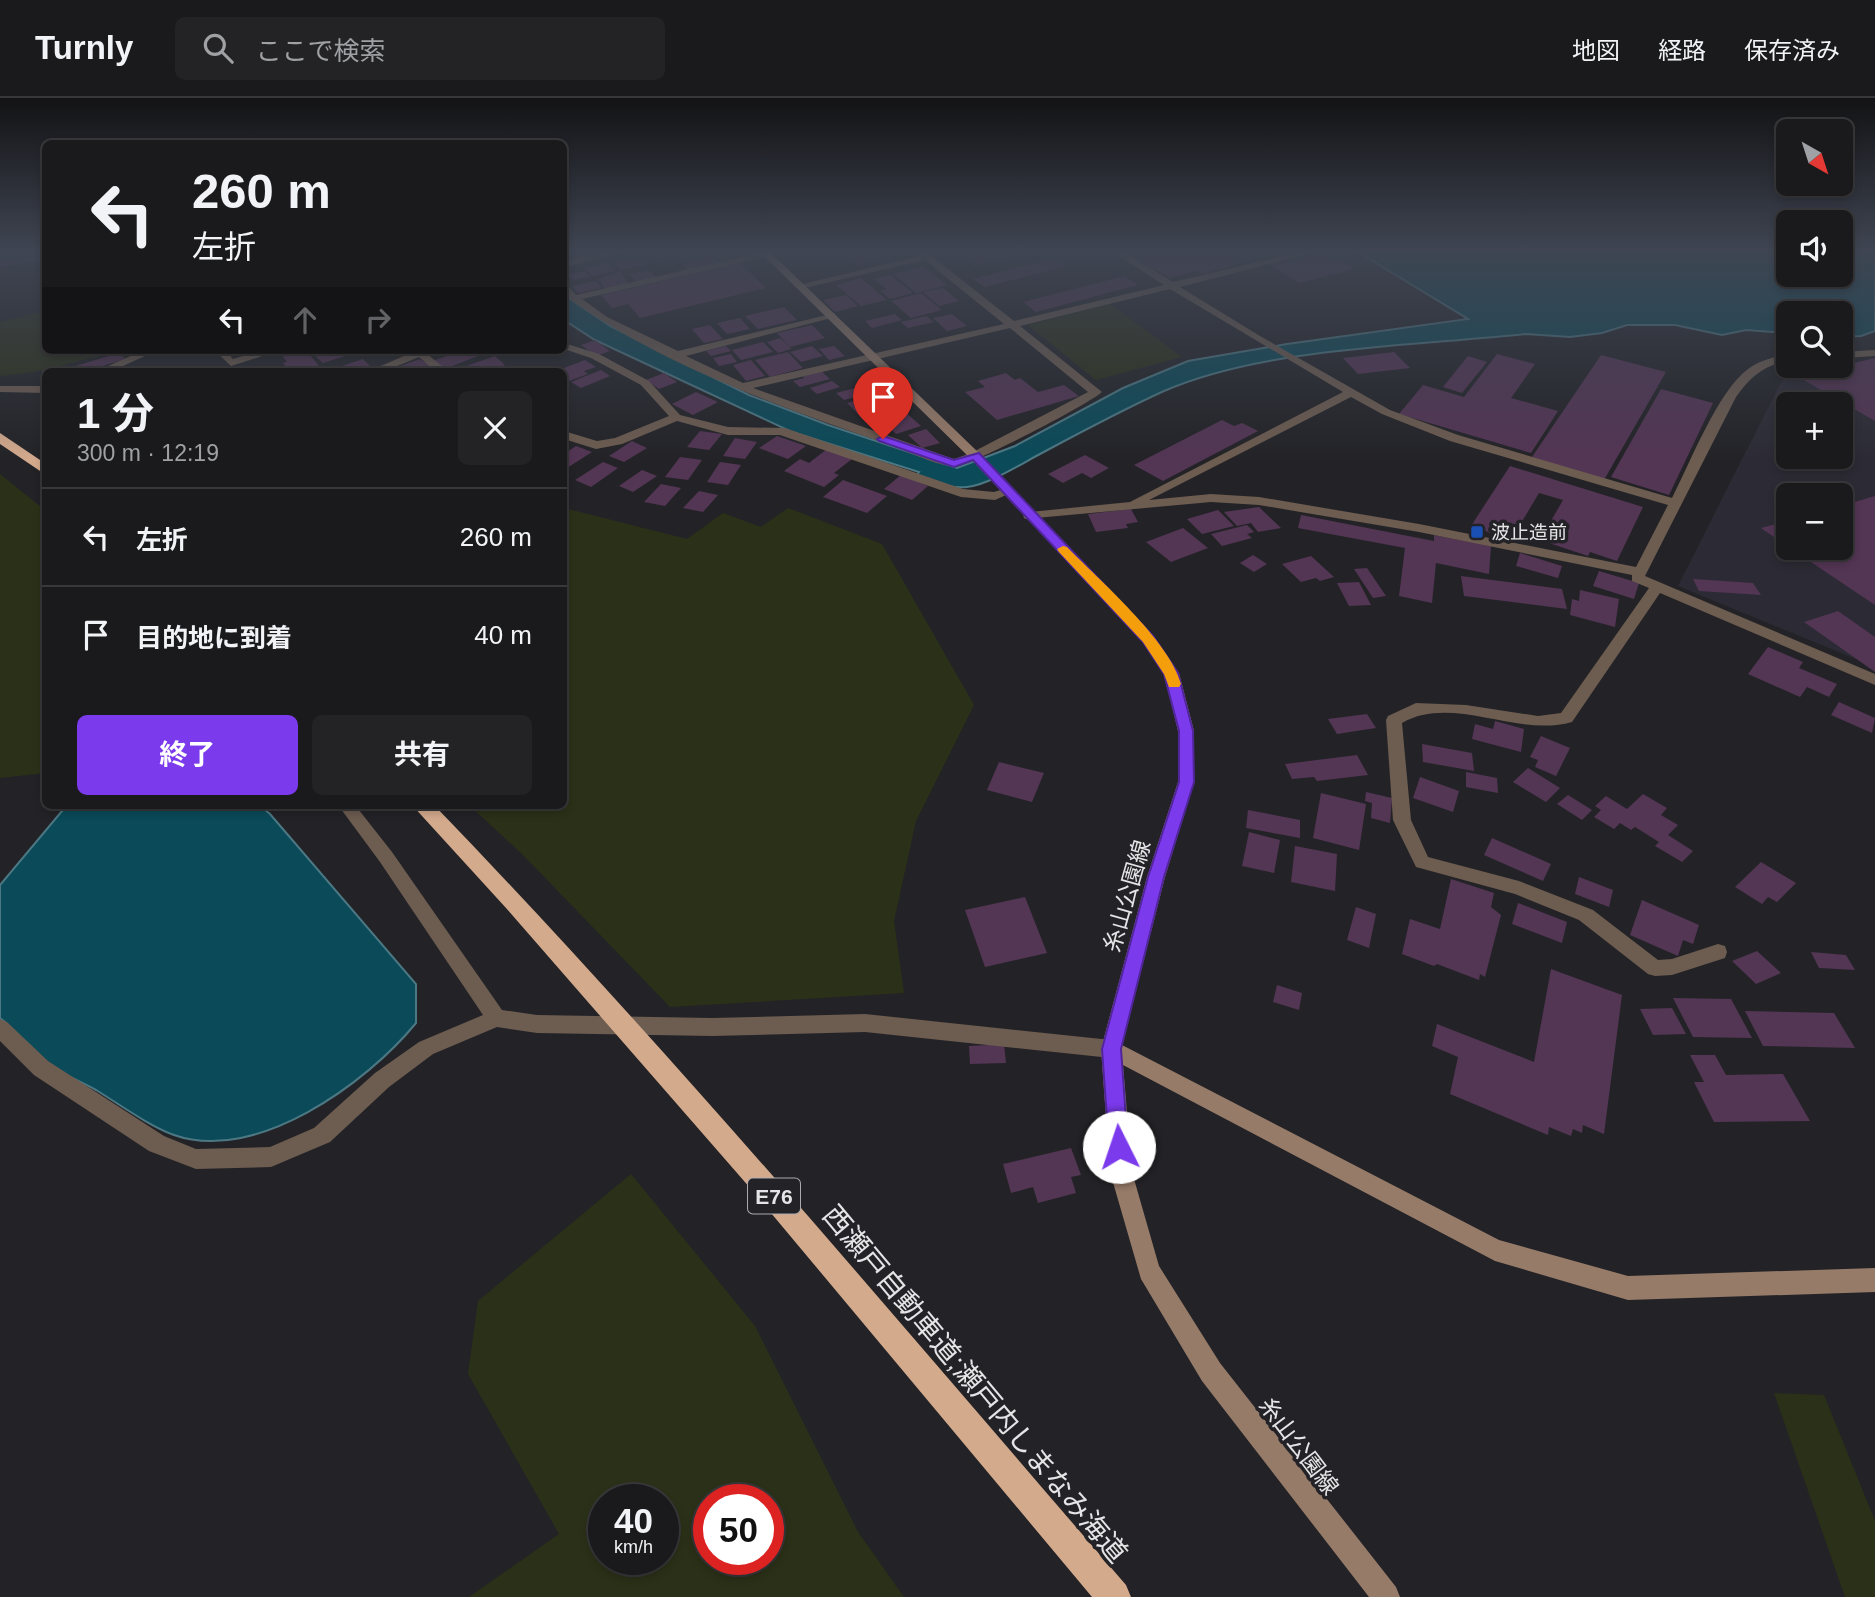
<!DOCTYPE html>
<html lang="ja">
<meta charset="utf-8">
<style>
body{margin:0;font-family:Helvetica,"Noto Sans JP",sans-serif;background:#232326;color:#f1f3f6;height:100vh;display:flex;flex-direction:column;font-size:26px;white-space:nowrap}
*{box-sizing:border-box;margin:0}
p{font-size:23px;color:#9fa1a4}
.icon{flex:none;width:38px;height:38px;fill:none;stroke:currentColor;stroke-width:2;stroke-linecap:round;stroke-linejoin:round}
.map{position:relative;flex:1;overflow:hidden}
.details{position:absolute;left:42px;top:270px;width:525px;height:441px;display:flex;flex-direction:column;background:#1a1a1d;border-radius:10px;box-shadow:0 4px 10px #0003,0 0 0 2px #38383b}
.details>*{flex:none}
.guide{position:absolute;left:42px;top:42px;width:525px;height:214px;border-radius:10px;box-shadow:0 4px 10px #0003,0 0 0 2px #38383b;background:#1a1a1d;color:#f1f3f6;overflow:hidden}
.needle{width:46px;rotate:141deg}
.tools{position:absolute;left:1776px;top:21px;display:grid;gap:14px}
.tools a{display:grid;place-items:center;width:77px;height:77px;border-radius:10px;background:#1a1a1d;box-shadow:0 4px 10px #0003,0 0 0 2px #38383b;font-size:35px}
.speed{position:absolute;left:588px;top:1386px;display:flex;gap:14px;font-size:35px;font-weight:700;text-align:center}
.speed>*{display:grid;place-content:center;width:91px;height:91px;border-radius:50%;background:#1a1a1d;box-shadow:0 4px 10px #0003,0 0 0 2px #38383b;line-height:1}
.speed small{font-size:18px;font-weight:400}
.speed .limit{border:10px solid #d22;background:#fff;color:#111}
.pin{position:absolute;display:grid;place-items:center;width:60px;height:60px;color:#fff;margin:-72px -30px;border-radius:50% 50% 50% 0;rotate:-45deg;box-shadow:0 0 7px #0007}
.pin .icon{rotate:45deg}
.me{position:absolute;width:77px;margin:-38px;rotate:356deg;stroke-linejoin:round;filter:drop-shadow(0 0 5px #0008)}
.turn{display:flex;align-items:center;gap:24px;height:147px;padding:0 35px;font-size:32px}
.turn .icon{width:91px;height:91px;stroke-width:2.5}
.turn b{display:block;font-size:49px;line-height:60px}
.lanes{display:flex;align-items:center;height:66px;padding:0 35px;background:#0003;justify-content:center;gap:35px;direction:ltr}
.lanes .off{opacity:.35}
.round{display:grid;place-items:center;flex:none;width:74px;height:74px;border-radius:10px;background:#232326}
.headline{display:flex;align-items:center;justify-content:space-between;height:119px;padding:0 35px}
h1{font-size:42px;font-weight:700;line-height:52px}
.cta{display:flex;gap:14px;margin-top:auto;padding:14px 35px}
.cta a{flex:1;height:80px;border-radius:10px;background:#7c3aed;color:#fff;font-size:28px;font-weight:700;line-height:80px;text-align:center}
.cta a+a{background:#232326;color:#f1f3f6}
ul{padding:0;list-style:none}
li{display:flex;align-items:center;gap:21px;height:98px;padding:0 35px;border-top:2px solid #38383b}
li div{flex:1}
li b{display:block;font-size:26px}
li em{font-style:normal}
header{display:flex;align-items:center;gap:42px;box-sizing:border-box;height:98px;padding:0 35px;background:#1a1a1d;border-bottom:2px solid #38383b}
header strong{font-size:33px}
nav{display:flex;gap:38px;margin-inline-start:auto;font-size:24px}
.search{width:490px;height:63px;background:#232326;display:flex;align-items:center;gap:18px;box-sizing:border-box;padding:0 24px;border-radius:10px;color:#9fa1a4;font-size:26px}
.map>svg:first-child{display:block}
.built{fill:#2c2b35;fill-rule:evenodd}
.green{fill:#2b3018;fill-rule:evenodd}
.water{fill:#0a4a59;stroke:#4c7884;stroke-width:2}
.building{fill:#533554}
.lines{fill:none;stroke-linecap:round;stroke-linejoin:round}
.street{fill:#6d5c50;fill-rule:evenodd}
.secondary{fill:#977b69;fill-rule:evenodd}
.highway{fill:#d4aa8d;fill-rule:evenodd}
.route{fill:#7c3aed;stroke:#51269a;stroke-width:2}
.slow{fill:#f59e0b}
.transit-dot{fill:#1a4fb4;stroke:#232327;stroke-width:2.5}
.labels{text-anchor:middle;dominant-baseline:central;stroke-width:7;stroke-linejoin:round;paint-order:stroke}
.far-poi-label{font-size:19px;fill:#e5e5e8;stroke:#232327;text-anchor:start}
.shield{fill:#232327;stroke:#ababae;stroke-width:2}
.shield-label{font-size:21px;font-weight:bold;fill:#e5e5e8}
.street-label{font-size:23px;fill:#e5e5e8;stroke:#232327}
.near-street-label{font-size:28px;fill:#e5e5e8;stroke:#232327}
</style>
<header>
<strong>Turnly</strong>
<div class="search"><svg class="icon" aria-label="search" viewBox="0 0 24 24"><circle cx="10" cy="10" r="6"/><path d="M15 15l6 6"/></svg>ここで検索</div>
<nav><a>地図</a><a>経路</a><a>保存済み</a></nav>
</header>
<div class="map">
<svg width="1875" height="1499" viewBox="0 0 1875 1499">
<rect width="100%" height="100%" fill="#232327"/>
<path class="built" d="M1875 270V569L1678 488 1782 282ZM1788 306H1841V359H1788ZM1788 397H1841V450H1788Z"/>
<g class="green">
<path d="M1110 206 1182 259 1096 282 1028 227Z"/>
<path d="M45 213 46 252H141L122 260C107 252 63 268 45 272 30 275 15 276 0 278V224Z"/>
<path d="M0 376 46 413 45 675 0 680Z"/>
<path d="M564 410 687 441 723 415 761 429 788 410 882 446 974 607 916 723 894 823 904 895 670 909 523 757 469 707H564Z"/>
<path d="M631 1076 755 1228 858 1434 904 1499H469L559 1436 468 1276 478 1203ZM604 1402H663V1461H604ZM709 1402H768V1461H709Z"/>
<path d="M1774 1295 1824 1297 1875 1423V1499H1845Z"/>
</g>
<g class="water">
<path d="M1356 153H1788V177H1841V153H1875V233L1861 238 1841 239V215H1788V235L1746 232 1722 237 1675 227H1627L1602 235 1570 239 1526 236C1415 248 1265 249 1164 293 1122 312 1081 334 1040 356 1021 366 988 387 967 389 950 391 932 383 916 378L919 374 792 334 595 242 564 222V194L566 198 610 228 749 297 828 327 957 370 1015 348 1123 290 1188 263 1287 246 1468 221Z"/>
<path d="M67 707H259L270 716 416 886V925C367 985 256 1066 174 1037 149 1028 119 1006 96 992 74 980 46 969 27 953 16 943 13 928 0 920V787Z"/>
</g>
<g class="building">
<path d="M575 153H598L601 156 582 161Z"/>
<path d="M650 153H663L670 160 658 162Z"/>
<path d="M672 153H696L701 158 681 162Z"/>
<path d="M712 153H730L736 158 721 162Z"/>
<path d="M840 153H867L879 163 857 168Z"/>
<path d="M995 153H1033V154L974 168 963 160Z"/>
<path d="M1121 153H1281V154L1203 176 1196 173 1170 180Z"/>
<path d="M1325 154 1355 171 1299 185 1270 167Z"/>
<path d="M712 156 719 164 714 165 715 167 688 172 681 165Z"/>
<path d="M42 157 40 163 0 169V163Z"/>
<path d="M639 159 646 167 621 172 613 164Z"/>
<path d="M1054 160 1066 168 985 189 973 181Z"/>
<path d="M740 165 766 190 640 220 628 206 612 210 601 197Z"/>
<path d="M603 166H610L616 173 593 178 585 170Z"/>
<path d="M923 169 947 187 916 195 893 176Z"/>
<path d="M649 172 656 180 636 184 629 176Z"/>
<path d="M585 173 590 178 573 182 568 177Z"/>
<path d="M620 173 629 186 605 191 598 181Z"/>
<path d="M890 177 913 195 890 201 880 193 887 191 873 181Z"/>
<path d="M1124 178 1138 187 1036 214 1023 204Z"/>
<path d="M861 180 887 202 861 208 836 187Z"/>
<path d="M596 183 602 190 578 195 572 188Z"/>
<path d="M943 190 959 203 939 208 923 194Z"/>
<path d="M921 195 942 212 911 220 891 203Z"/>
<path d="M846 197 858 208 835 214 823 202Z"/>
<path d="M784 209 797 222 758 231 745 218Z"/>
<path d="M895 216 902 222 872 230 865 223Z"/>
<path d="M952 216 967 228 947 233 933 220Z"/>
<path d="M926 218 934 224 908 230 901 224Z"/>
<path d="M740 220 750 231 727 236 717 225Z"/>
<path d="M710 227 723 241 704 245 692 231Z"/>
<path d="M812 227 825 240 790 249 777 235Z"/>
<path d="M780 240 788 247 791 251 778 255 767 244Z"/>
<path d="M595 242 610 253 596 258 581 247Z"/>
<path d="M763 244 773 254 741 262 732 252Z"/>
<path d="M726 248 731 253 711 258 706 253Z"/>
<path d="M812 248 823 258 801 264 790 254Z"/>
<path d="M834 248 845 258 829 262 819 251Z"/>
<path d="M284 252H306L319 268 289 273 283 265 287 264 279 253Z"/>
<path d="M317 252H361V253L323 265 314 257 320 255Z"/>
<path d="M463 252H482L486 255 444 271 433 263Z"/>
<path d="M788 254 803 270 770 279 755 262Z"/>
<path d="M1394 254 1410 270 1358 276 1343 260Z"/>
<path d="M119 255 125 261 86 273H75L72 269Z"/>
<path d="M731 256 737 264 719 268 713 260Z"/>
<path d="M1497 256 1535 266 1511 300 1558 313 1531 355 1399 316 1423 287 1464 299Z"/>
<path d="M1601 257 1666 274 1604 382 1532 359Z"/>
<path d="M495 258 505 267 491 273 458 271Z"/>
<path d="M1468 258 1487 264 1462 295 1443 289Z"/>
<path d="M1875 260V323L1795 277 1841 268Z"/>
<path d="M363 261 374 272 333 271Z"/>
<path d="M420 261 433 270 425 273H386Z"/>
<path d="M585 262 596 269 584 273 588 276 566 284 564 282V273H556Z"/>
<path d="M751 262 765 278 746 283 733 267Z"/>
<path d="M819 271 830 281 800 289 793 283 804 280 801 276Z"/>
<path d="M601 272 610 278 581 290 571 284Z"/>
<path d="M664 275 677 284 659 291 646 282Z"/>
<path d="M1006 275 1015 282 1020 280 1038 294 1064 287 1079 298 997 322 965 294 985 289 978 283Z"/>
<path d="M832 283 840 289 817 296 810 290Z"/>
<path d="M867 287 874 294 844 302 836 295Z"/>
<path d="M1661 291 1713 305 1669 397 1611 379Z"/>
<path d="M696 294 718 304 693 317 672 306Z"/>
<path d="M886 294 900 307 863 321 847 305Z"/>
<path d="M904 313 921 328 896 336 880 320Z"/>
<path d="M1222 322 1234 328 1242 325 1258 333 1163 383 1134 367Z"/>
<path d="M926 331 940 345 922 350 908 337Z"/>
<path d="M700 333 722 336 709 352 687 349Z"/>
<path d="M777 338 806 348 788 361 759 350Z"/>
<path d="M735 340 757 344 745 361 723 358Z"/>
<path d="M632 343 647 350 624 364 609 358Z"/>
<path d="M576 348 592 354 567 370 564 368V356Z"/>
<path d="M827 351 852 361 834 375 839 377 824 389 784 373 800 361 809 365Z"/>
<path d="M1085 357 1109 370 1091 380 1082 375 1063 385 1048 376Z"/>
<path d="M680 359 702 362 688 382 665 379Z"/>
<path d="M603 364 618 370 591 389 575 382Z"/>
<path d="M720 364 741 367 728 387 707 384Z"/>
<path d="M1510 368 1643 409 1617 463 1590 454 1588 458 1540 442 1563 402 1539 395 1511 442 1471 428Z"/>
<path d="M642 372 657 378 633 394 619 388Z"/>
<path d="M901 377 928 388 912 402 884 391Z"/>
<path d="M843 382 887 398 867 415 823 399Z"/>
<path d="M661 386 681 390 665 408 644 404Z"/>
<path d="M699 393 718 397 703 414 683 410Z"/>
<path d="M1875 398V507L1790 450H1841V408Z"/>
<path d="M1259 409 1281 430 1258 434 1251 425 1237 428 1224 414Z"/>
<path d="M1131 411 1138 424 1126 426 1128 430 1096 434 1088 416Z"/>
<path d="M1218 412 1234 428 1202 436 1187 421Z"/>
<path d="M1301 417 1434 443V437L1491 448 1489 476 1436 465 1432 505 1399 498 1405 450 1298 430Z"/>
<path d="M1788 423V449L1761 430Z"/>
<path d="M1247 427 1254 434 1247 436 1252 440 1222 448 1211 436Z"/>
<path d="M1183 430 1208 450 1171 464 1146 444Z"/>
<path d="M1520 455 1562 468 1558 480 1516 468Z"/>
<path d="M1253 457 1267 466 1254 474 1240 465Z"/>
<path d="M1311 458 1334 479 1320 483 1316 480 1301 484 1282 466Z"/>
<path d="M1367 470 1386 498 1373 500 1354 471Z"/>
<path d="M1599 473 1639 485 1634 501 1593 488Z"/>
<path d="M1461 478 1562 491 1567 511 1464 498Z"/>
<path d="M1693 481 1753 485 1761 497 1699 493Z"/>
<path d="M1359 484 1371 507 1349 508 1337 485Z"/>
<path d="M1580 492 1619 501 1615 529 1570 517 1572 501 1579 503Z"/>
<path d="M1838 513 1875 539V574L1804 524Z"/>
<path d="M1768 549 1803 564 1799 570 1837 586 1829 599 1807 589 1800 599 1748 576Z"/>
<path d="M1839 604 1875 620 1872 635 1831 617Z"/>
<path d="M1367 616 1376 630 1337 636 1328 621Z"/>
<path d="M1495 623 1524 631 1521 654 1472 641 1475 626 1493 631Z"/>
<path d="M1541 638 1570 650 1556 678 1535 669 1538 662 1530 659Z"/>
<path d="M1422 646 1472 655 1474 673 1423 664Z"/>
<path d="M1357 657 1368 677 1317 683 1314 679 1292 681 1285 666Z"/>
<path d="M999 664 1044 675 1032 704 987 692Z"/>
<path d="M1528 670 1560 690 1546 704 1513 684Z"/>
<path d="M1466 674 1497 680 1498 695 1466 689Z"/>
<path d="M1420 679 1459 693 1453 714 1413 700Z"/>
<path d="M1366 694 1392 700 1390 725 1371 720 1372 705 1365 703Z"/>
<path d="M1321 695 1366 706 1359 752 1313 740Z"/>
<path d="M1643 696 1667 710 1661 717 1678 727 1668 737 1693 753 1682 764 1655 748 1659 744 1635 729 1631 732 1620 725 1614 731 1594 719 1601 712 1595 708 1606 698 1627 711Z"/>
<path d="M1568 697 1592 712 1582 722 1557 706Z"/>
<path d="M1248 712 1300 722V740L1246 730Z"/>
<path d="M1249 734 1280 742 1274 775 1242 768Z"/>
<path d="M1492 740 1551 766 1543 783 1484 757Z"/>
<path d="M1295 748 1337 756 1335 793 1291 784Z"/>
<path d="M1761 764 1796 785 1777 804 1768 799 1762 806 1735 789Z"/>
<path d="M1579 779 1613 792 1609 809 1575 796Z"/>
<path d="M1451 781 1494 795 1491 809 1501 817 1485 879 1480 876 1479 882 1437 866 1434 868 1402 856 1410 821 1440 831Z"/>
<path d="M1025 799 1047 855 985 869 965 812Z"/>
<path d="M1642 802 1699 827 1693 846 1683 842 1678 858 1630 837Z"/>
<path d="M1518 805 1567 824 1562 845 1512 826Z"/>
<path d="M1356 809 1376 816 1369 850 1347 842Z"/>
<path d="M1757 853 1781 875 1756 886 1732 863Z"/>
<path d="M1811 854 1846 857 1855 872 1819 870Z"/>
<path d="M1551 871 1622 897 1604 1036 1583 1027 1582 1035 1573 1031 1571 1038 1549 1029 1548 1037 1450 996 1458 959 1432 948 1437 926 1534 964Z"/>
<path d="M1277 887 1302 895 1299 912 1273 904Z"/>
<path d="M1673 900 1731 901 1752 940 1693 939Z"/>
<path d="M1672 910 1686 936 1653 937 1640 911Z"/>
<path d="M1745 913 1834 915 1855 950 1763 948Z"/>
<path d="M1004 946 1006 965 970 966 969 948Z"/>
<path d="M1690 957H1715L1726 977 1783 976 1810 1023 1714 1024 1694 984H1704Z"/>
<path d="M1071 1050 1081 1077 1071 1079 1076 1095 1038 1105 1033 1089 1011 1095 1003 1066Z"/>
</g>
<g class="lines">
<g class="street">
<path d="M613 153H631L564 169V163Z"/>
<path d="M767 153 770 154V158L582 201 607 219 678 253 835 215V219L686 258 743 285 1004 226 925 162 800 191 795 188 919 158 914 153H925L1014 223 1164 187 1111 153H1122L1173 184 1304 153H1320L1180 189 1260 238 1390 312 1458 337 1672 400C1690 365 1718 293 1748 271 1760 262 1774 259 1788 257V263C1764 267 1750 279 1736 299L1645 478 1875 576V587L1660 495 1572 624C1517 640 1453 596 1402 625L1411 722 1428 759 1519 783 1593 812 1658 862 1672 861 1718 846 1725 848 1727 854 1725 860 1672 877 1655 878 1648 876 1579 822 1515 796 1416 769 1393 722 1386 622 1388 618 1416 605 1466 607 1538 618 1561 615 1649 490 1632 483V477L1419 434 1259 407 1211 404 1025 421 1023 418 1030 414 1130 404 1343 294 1170 191 1020 228 1102 294C1089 306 972 367 956 368 941 370 905 352 890 347 780 309 658 266 564 197V183L576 197ZM1010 230 1088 294 971 355 954 361 753 290ZM1351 299 1382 316 1450 343 1668 407 1636 469 1419 426 1259 399 1211 396 1149 402Z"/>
<path d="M564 245 599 256 649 283 680 317 728 329 785 330 963 391 994 394 1007 390 1013 394 995 402 961 399 780 337H728L677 323 622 346 596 351 564 341V333L597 343 615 340 669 318 641 287 591 260 564 251Z"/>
<path d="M144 252H158L112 273H97Z"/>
<path d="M214 252H225L233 261 264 252H281L231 268Z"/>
<path d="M418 252H432L427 256 448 273H435L419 259 385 273H369Z"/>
<path d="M1875 252V258L1841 260V254Z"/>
<path d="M0 288H46V295L0 294Z"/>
<path d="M338 707H355L392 754 502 912 537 917 712 920 865 916 1111 942 1118 945 1121 951 1118 957 1111 960 865 934 712 938 537 935 497 929 433 956 389 989 330 1044 271 1069 196 1071 149 1053 34 977 0 943V921L7 924 48 963 164 1038 196 1051 270 1049 314 1030 375 975 419 944 483 917 380 764Z"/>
</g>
<path class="secondary" d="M759 153H769L979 355 1153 538 1179 575 1194 633V684L1165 779 1122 947 1499 1142 1628 1178 1875 1170V1194L1628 1202 1495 1163 1123 967 1132 1074 1159 1168 1220 1265 1396 1489 1400 1499H1369L1202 1283 1141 1181 1110 1074 1101 951 1147 779 1178 684V633L1164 575 1143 544 971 361Z"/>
<g class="highway">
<path d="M0 335 46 366V377L0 346Z"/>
<path d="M412 707H434C675 957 899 1224 1126 1487L1131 1499H1092L751 1091 506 810Z"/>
</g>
</g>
<linearGradient id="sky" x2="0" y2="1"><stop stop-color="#131315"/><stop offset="0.42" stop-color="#3f4552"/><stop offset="1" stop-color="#3f4552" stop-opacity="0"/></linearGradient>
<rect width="1875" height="363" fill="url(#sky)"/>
<path class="route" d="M883 338 954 362 979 355 1153 538 1178 575 1193 633 1194 684 1164 779 1121 951 1128 1049 1126 1056 1119 1059 1112 1056 1109 1049 1102 951 1148 779 1179 684V633L1164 576 1143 544 973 362 954 369 879 343 877 341Z"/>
<path class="slow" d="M1063 448 1067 449C1099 482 1169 542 1181 586L1179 589H1169L1164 576 1143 544 1059 454 1057 451Z"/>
<rect class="transit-dot" x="1470" y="427" width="14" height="14" rx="3.5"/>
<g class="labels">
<g class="far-poi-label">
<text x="1491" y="434">波止造前</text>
</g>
<rect class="shield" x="748" y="1080.5" width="52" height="35" rx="5"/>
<g class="shield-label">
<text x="774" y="1098">E76</text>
</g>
<g class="street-label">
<text transform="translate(1127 798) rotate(-74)">糸山公園線</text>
<text transform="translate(1299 1348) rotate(53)">糸山公園線</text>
</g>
<g class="near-street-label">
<text transform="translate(975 1286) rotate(50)">西瀬戸自動車道;瀬戸内しまなみ海道</text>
</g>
</g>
</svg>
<div class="tools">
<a><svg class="needle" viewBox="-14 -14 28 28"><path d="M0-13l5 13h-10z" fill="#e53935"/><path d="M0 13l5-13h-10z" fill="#9fa1a4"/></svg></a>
<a><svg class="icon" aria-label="sound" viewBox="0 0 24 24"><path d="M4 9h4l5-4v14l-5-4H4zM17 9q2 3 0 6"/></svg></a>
<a><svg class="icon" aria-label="search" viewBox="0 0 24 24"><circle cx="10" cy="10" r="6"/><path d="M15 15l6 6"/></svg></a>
<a>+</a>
<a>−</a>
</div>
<div class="speed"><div>40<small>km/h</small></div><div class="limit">50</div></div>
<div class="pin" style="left:883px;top:341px;background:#d93025"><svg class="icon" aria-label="arrive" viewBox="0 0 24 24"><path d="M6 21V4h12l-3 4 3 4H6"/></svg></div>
<svg class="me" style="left:1119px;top:1049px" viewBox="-20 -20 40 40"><circle r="19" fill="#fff"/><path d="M0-13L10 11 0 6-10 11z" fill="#7c3aed"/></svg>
<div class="guide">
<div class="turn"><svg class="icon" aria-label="left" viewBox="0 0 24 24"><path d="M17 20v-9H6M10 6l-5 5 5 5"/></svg><div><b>260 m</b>左折</div></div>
<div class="lanes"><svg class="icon" aria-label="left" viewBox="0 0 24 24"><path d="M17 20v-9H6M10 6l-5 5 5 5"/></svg><svg class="icon off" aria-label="ahead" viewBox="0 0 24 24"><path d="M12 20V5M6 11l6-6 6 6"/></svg><svg class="icon off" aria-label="right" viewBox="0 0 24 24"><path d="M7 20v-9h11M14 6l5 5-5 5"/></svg></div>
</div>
<section class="details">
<div class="headline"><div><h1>1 分</h1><p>300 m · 12:19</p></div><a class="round"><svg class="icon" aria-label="close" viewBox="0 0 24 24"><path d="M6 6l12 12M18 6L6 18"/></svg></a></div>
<ul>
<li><svg class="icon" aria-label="left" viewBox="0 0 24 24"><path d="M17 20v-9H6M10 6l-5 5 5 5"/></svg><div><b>左折</b></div><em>260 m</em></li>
<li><svg class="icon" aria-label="arrive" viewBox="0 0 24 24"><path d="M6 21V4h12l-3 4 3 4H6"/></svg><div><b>目的地に到着</b></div><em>40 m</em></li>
</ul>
<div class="cta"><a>終了</a><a>共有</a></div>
</section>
</div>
